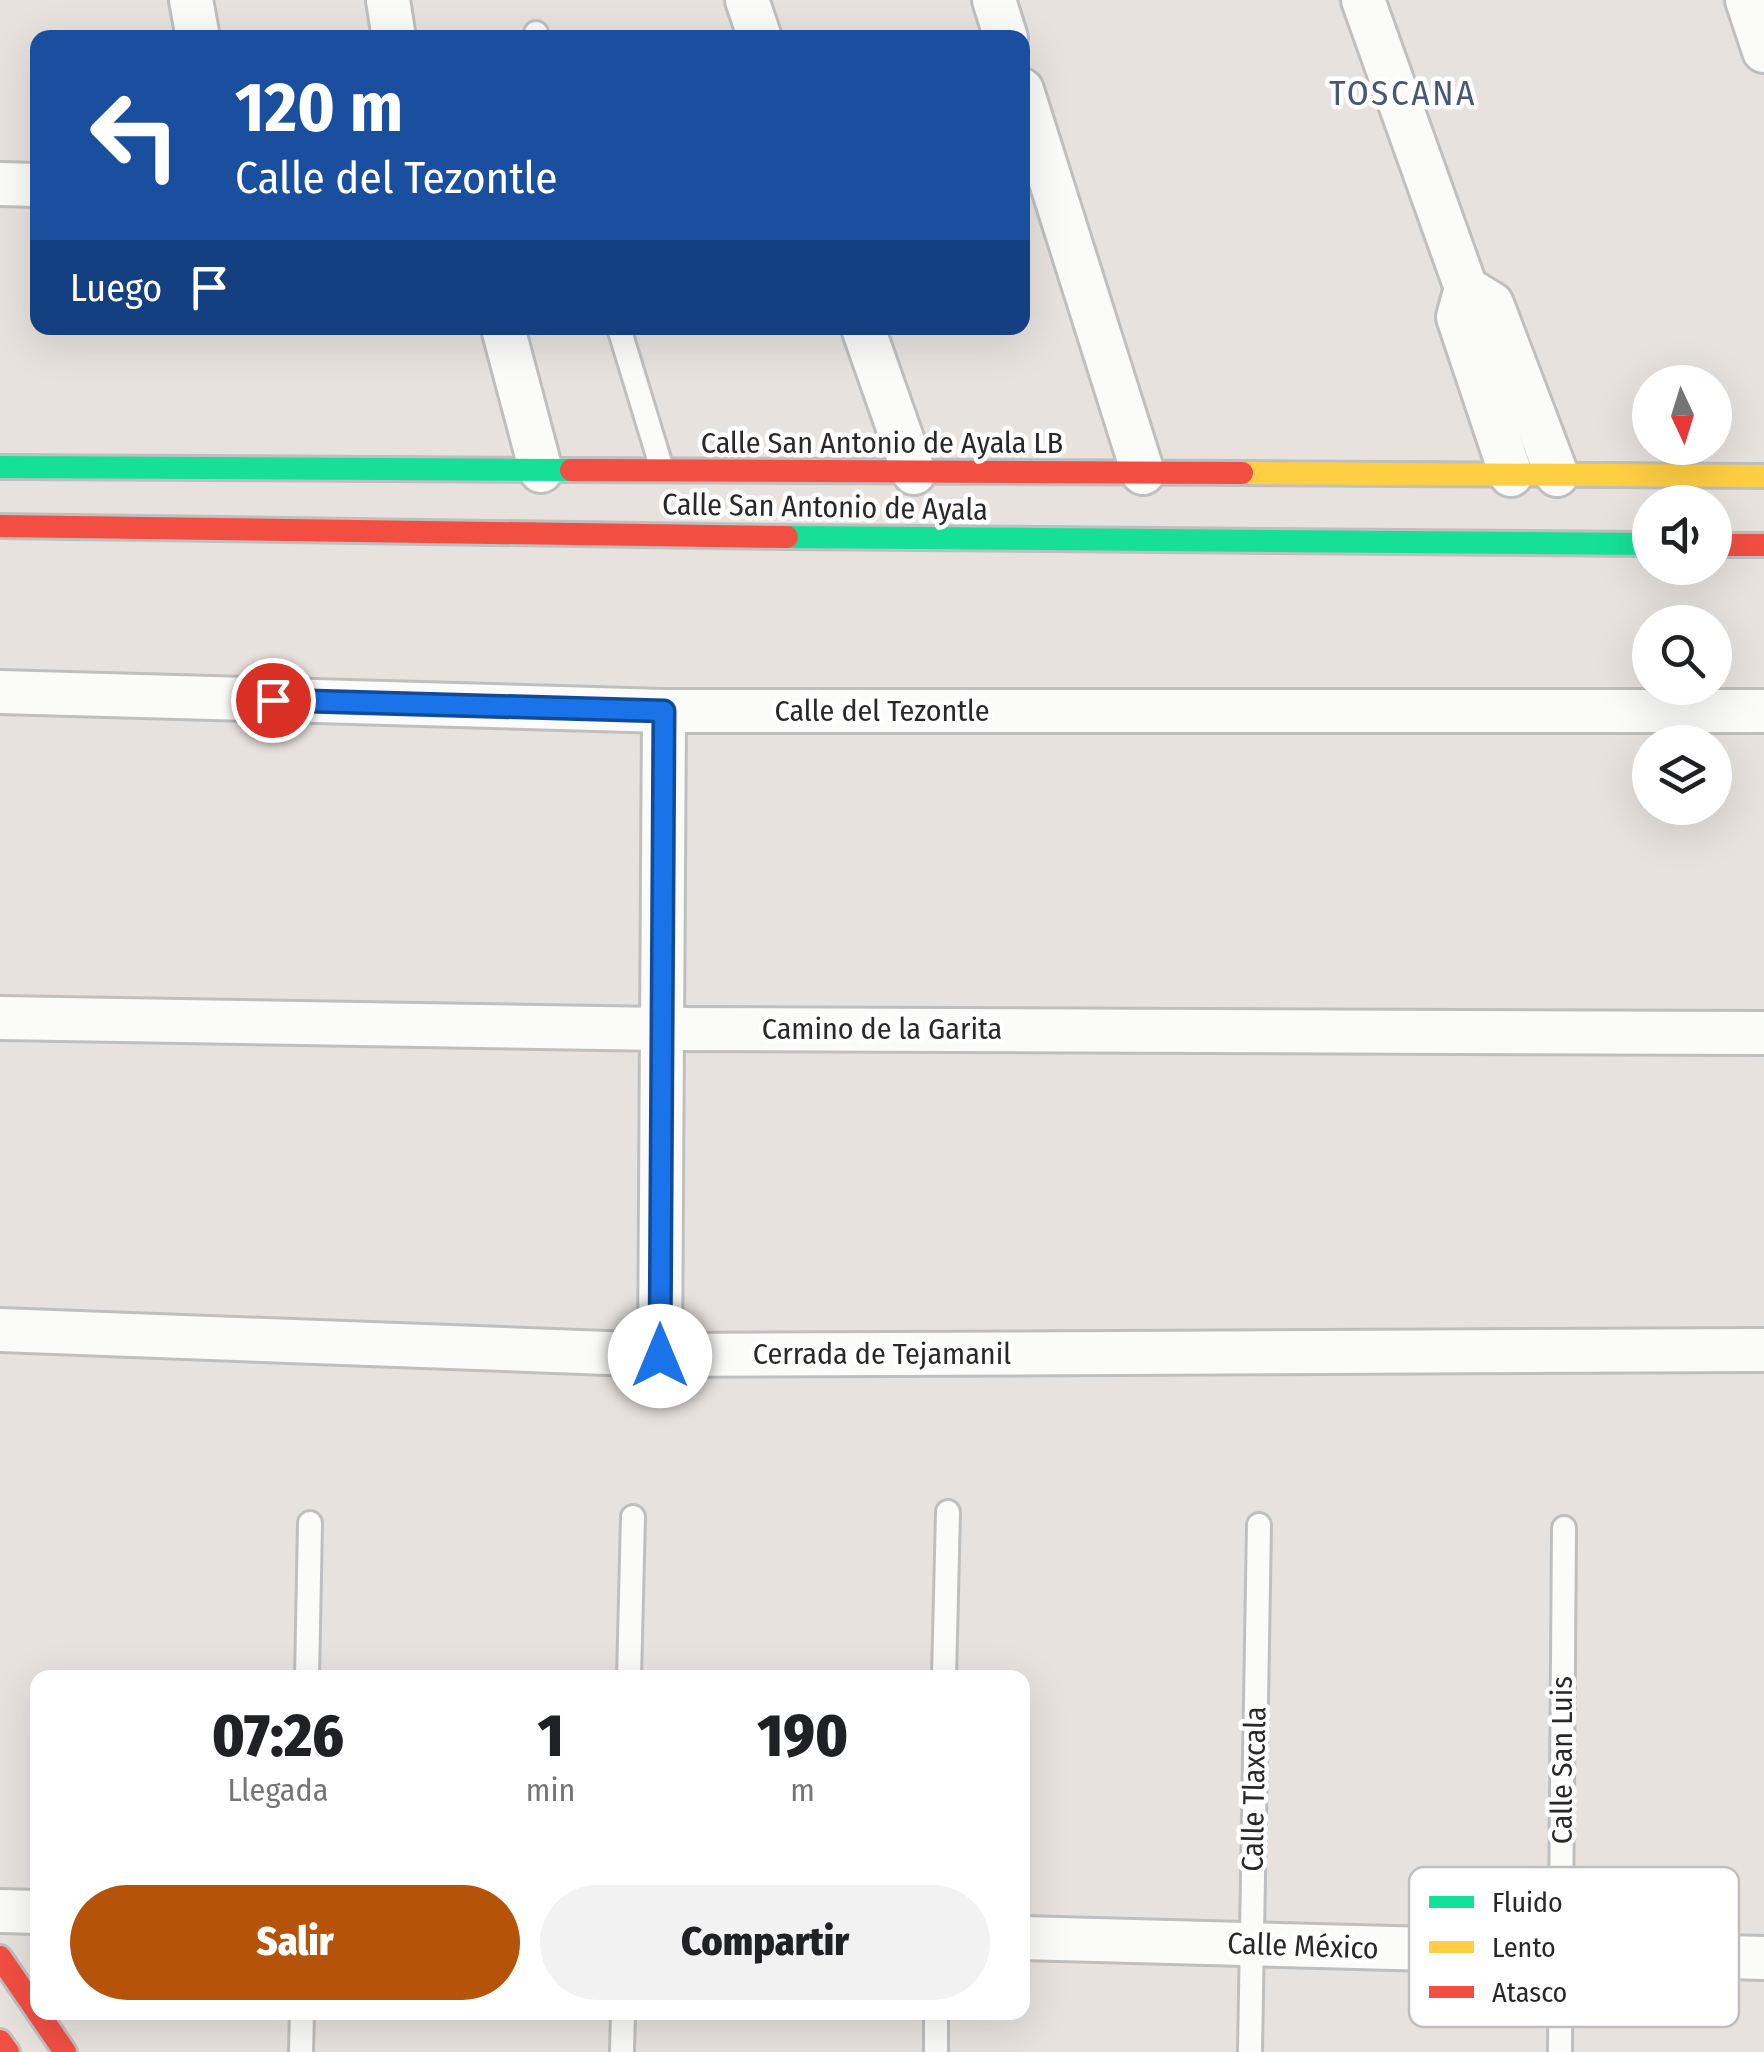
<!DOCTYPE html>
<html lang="es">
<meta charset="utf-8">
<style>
body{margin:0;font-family:"Fira Sans Condensed",sans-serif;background:#f2f2f2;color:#202124;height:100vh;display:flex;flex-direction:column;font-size:38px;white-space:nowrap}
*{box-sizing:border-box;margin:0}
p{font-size:32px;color:#757577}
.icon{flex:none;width:55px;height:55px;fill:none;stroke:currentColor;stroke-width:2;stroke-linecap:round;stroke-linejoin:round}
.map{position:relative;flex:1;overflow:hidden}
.panel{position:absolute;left:30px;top:1670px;width:1000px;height:350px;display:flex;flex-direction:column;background:#fff;border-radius:20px;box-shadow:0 10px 40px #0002}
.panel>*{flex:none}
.hud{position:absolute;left:30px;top:30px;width:1000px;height:305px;border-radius:20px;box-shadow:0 10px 40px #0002;background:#1a4fa0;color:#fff;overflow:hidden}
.needle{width:65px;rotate:176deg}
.buttons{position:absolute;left:1632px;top:365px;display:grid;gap:20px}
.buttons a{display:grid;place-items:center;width:100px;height:100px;border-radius:50%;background:#fff;box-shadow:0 10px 40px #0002;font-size:50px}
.pin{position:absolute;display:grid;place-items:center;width:85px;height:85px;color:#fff;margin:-42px;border:5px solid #fff;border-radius:50%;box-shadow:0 2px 10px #0007}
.me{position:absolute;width:110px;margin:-55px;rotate:0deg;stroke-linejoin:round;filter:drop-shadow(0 0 8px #0008)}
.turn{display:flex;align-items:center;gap:35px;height:210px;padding:0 40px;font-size:45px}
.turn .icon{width:130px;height:130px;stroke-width:2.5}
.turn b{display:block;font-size:70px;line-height:85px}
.then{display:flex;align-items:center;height:95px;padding:0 40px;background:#0003;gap:20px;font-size:38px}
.eta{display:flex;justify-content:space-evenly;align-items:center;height:170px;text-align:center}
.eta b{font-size:60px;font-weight:800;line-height:70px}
.button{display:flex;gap:20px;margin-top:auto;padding:20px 40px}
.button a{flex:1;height:115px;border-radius:60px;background:#b45309;color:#fff;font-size:40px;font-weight:800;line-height:115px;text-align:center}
.button a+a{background:#f2f2f2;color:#202124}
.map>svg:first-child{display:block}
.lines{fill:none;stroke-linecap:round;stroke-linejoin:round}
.lane-casing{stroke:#c0bfbf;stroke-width:28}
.street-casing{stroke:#c0bfbf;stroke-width:48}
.fast-casing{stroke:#c0bfbf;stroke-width:28}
.slow-casing{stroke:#c0bfbf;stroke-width:28}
.jam-casing{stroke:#c0bfbf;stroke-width:28}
.lane{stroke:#fbfbfa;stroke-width:22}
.street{stroke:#fbfbfa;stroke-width:42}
.fast{stroke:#16e098;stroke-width:22}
.slow{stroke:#ffcf43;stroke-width:22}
.jam{stroke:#f24e42;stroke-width:22}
.route-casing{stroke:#114b97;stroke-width:25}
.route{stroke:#1a73e8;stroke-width:18}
.labels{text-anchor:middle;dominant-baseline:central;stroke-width:9;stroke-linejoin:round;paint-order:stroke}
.street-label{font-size:30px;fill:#282828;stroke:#fff}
.quarter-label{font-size:35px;letter-spacing:2.5px;fill:#485679;stroke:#fff}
.key{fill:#fff;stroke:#bebebe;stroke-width:2.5}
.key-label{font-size:28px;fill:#282828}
</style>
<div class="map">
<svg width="1764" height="2052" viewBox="0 0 1764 2052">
<rect width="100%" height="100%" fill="#e7e2dd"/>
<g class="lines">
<g class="lane-casing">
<g id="lane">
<path d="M536 33 537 38"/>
<path d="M619 328 662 469"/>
<path d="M307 1678 310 1523"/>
<path d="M629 1678 633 1517"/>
<path d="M944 1678 948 1512"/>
<path d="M301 2052 302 2012"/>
<path d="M622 2052 623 2012"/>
<path d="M936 2052V2012"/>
<path d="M1250 2052 1259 1525"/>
<path d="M1560 2052 1564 1528"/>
</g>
</g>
<g class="street-casing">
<g id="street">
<path d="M191 0 198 38"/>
<path d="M388 0 394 38"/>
<path d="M747 0 760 38"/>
<path d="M994 0 1006 38"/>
<path d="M1363 0 1466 288 1458 317 1511 475"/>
<path d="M1747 0 1764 51"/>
<path d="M1022 90 1143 473"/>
<path d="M0 184 38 185"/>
<path d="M1466 288 1492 304 1557 475"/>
<path d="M503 328 541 471"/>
<path d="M863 328 914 473"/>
<path d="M0 692 664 711H1764"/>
<path d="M0 1018 662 1029 1764 1033"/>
<path d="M0 1330 660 1355 1764 1350"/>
<path d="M660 1355 664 711"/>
<path d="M0 1911 38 1912"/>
<path d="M1022 1938 1764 1958"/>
</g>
</g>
<g class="fast-casing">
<g id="fast">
<path d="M0 467 571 470"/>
<path d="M787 537 1650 544"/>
</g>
</g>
<g class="slow-casing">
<path id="slow" d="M1242 473 1764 476"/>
</g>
<g class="jam-casing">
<g id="jam">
<path d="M571 470 1242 473"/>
<path d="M0 526 787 537"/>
<path d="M1715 545H1764"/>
<path d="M0 1957 65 2052"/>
<path d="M0 2041 8 2052"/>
</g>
</g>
<use href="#lane" class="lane"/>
<use href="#street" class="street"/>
<use href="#fast" class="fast"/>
<use href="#slow" class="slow"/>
<use href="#jam" class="jam"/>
</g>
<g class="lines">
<g class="route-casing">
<path id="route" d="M273 700 664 711 660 1356"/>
</g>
<use href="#route" class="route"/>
</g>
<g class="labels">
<g class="street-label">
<text x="882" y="443">Calle San Antonio de Ayala LB</text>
<text transform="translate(825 507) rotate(1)">Calle San Antonio de Ayala</text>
<text x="882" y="711">Calle del Tezontle</text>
<text x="882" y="1029">Camino de la Garita</text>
<text x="882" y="1354">Cerrada de Tejamanil</text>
<text transform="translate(1562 1760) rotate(-90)">Calle San Luis</text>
<text transform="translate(1254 1789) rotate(-89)">Calle Tlaxcala</text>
<text transform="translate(1303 1946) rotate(2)">Calle México</text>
</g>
<g class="quarter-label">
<text x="1403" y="93">TOSCANA</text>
</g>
</g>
<rect x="1409" y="1867" width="330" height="160" rx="15" class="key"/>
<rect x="1429" y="1896" width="45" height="12" fill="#16e098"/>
<rect x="1429" y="1941" width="45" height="12" fill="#ffcf43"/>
<rect x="1429" y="1986" width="45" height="12" fill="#f24e42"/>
<g class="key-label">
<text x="1492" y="1912">Fluido</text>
<text x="1492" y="1957">Lento</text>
<text x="1492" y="2002">Atasco</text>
</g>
</svg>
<div class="buttons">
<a><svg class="needle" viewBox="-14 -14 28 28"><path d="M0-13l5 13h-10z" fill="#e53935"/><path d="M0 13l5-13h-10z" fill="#757577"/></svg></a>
<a><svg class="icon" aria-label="sound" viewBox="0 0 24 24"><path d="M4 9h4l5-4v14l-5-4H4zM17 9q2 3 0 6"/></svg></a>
<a><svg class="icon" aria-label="search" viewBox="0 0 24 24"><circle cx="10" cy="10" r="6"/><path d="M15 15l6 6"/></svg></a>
<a><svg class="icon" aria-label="layers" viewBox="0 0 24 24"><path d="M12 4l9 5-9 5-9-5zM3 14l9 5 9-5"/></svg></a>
</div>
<div class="pin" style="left:273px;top:700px;background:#d93025"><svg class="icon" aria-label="arrive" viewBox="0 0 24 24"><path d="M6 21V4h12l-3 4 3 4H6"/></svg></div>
<svg class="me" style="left:660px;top:1356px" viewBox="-20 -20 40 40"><circle r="19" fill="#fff"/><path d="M0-13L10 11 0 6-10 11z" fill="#1a73e8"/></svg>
<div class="hud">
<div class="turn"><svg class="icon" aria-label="left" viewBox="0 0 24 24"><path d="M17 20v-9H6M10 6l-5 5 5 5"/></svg><div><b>120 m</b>Calle del Tezontle</div></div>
<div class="then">Luego<svg class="icon" aria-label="arrive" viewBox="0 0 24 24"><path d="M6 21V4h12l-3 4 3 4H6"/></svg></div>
</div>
<section class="panel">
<div class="eta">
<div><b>07:26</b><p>Llegada</p></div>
<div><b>1</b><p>min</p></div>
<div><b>190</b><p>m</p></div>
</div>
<div class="button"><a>Salir</a><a>Compartir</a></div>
</section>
</div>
